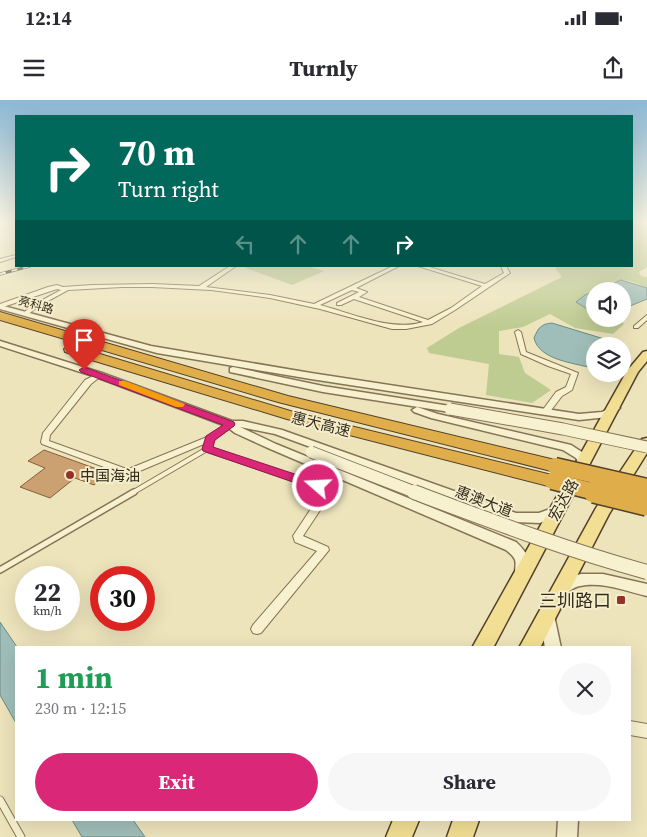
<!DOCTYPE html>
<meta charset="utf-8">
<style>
body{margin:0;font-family:"Source Serif 4","Noto Sans SC",serif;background:#f7f7f7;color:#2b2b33;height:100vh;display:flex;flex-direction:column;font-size:19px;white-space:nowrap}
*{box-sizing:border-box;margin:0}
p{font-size:16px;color:#7c7c81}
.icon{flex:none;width:28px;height:28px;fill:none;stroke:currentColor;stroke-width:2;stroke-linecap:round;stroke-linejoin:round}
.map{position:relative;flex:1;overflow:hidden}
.side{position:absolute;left:15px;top:546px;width:616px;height:175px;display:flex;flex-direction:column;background:#fff;border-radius:0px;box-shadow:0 5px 20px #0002}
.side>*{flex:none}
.hud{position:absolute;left:15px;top:15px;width:618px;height:152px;border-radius:0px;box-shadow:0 5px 20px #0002;background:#00695c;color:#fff;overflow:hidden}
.tools{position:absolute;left:586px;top:182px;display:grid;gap:10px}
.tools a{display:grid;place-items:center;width:45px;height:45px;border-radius:50%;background:#fff;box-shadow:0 5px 20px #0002;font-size:25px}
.speed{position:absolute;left:15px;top:466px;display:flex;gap:10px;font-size:25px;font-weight:700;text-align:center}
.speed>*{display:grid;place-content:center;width:65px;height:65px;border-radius:50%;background:#fff;box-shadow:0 5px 20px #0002;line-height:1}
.speed small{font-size:12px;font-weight:400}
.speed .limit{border:8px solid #d22;background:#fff;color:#111}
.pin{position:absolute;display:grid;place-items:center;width:42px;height:42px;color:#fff;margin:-51px -21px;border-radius:50% 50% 50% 0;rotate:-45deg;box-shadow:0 0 5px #0007}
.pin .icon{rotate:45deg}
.me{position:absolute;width:55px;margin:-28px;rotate:289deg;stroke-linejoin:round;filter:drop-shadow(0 0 4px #0008)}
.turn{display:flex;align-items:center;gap:18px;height:105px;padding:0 20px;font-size:22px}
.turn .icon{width:65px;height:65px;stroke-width:2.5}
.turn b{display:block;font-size:35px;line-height:42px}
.lanes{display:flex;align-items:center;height:48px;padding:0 20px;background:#0003;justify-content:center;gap:25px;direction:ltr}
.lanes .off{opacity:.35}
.round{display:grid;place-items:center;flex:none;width:52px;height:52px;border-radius:26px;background:#f7f7f7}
.summary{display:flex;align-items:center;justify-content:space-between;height:85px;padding:0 20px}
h1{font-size:30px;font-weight:700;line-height:38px;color:#1e9e55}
.button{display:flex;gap:10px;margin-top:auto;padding:10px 20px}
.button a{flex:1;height:58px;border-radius:30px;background:#db2777;color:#fff;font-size:20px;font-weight:700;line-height:58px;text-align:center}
.button a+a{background:#f7f7f7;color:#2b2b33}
.status{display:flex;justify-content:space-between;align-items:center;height:35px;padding:0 25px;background:#fff;direction:ltr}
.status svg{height:14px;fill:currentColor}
header{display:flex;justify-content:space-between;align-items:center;height:65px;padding:0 20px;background:#fff;font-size:22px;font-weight:700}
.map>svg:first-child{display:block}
.green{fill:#becb91}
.water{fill:#a0beb9;stroke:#688b87}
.building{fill:#cca172;stroke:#84603c}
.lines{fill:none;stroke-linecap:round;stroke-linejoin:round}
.service-far2-casing{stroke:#857456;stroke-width:6}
.service-far1-casing{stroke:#857456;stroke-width:8}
.service-casing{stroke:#857456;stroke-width:9}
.minor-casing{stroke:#857456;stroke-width:2}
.tertiary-casing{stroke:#857456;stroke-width:3}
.primary-casing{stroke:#52412b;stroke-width:3}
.motorway-casing{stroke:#52412b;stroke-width:2}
.service-far2{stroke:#f8f1cf;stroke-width:4}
.service-far1{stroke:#f8f1cf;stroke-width:5}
.service{stroke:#f8f1cf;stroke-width:7}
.minor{fill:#f8f1cf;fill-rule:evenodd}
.tertiary{fill:#f8f1cf;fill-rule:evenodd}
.primary{fill:#f2df93;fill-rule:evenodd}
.motorway{fill:#dfae4b;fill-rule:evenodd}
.rail-casing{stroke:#342a1b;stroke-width:3}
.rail{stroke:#f5eecc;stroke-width:2;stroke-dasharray:6;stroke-linecap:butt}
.tertiary-bridge-far1-casing{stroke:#857456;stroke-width:13;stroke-linecap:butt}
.tertiary-bridge-casing{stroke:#857456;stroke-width:16;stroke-linecap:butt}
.motorway-bridge-far1-casing{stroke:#52412b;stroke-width:19;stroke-linecap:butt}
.motorway-bridge-casing{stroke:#52412b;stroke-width:24;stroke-linecap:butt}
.tertiary-bridge-far1{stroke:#f8f1cf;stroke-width:11}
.tertiary-bridge{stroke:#f8f1cf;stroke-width:14}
.motorway-bridge-far1{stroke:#dfae4b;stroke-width:16}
.motorway-bridge{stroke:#dfae4b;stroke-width:21}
.route{fill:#db2777;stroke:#8e194d}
.slow{fill:#f59e0b}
.poi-dot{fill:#933226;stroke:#f5eecc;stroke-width:2}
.labels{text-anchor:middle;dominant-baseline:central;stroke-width:4;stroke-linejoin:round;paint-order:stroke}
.far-street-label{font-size:12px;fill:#342a1b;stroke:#f5eecc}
.street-label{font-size:15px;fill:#342a1b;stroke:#f5eecc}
.poi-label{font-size:15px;fill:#342a1b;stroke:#f5eecc;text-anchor:start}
.near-poi-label{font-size:18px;fill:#342a1b;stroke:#f5eecc;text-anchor:end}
</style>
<div class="status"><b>12:14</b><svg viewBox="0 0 49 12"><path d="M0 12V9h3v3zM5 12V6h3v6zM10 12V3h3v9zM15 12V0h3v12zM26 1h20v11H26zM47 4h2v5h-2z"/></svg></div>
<header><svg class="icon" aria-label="menu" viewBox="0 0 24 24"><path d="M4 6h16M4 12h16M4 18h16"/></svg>Turnly<svg class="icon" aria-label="share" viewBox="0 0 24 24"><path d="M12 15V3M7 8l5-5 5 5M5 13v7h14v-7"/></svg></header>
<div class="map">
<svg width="647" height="737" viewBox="0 0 647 737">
<rect width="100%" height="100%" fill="#ede4bc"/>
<g class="green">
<path d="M631 123H647V167L639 172 641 176 647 177V188C640 185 632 181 624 180 612 179 586 194 576 202L587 209 595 211V219H619L624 224 613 234 575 228 550 214 523 227 499 231V254L519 257 525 273 551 290 532 303 486 295 489 264 429 253 427 248 459 228 562 177 554 166H631Z"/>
<path d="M308 166 324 171 292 185 243 167Z"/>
</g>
<g class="water">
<path d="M621 180 647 188V199L623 209 622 191H595V210L587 209 576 202 585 195Z"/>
<path d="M552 223 614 242 610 246H595V265L592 268C574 263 539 260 534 238 538 228 541 224 552 223Z"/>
<path d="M0 522 17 547 16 623 0 595Z"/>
<path d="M72 720H133L145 737H82Z"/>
</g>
<path class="building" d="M44 350 108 373 94 385 75 378 50 398 20 387 45 368 28 361Z"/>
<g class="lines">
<g class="service-far2-casing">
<path id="service-far2" d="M132 393 207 349"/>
</g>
<g class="service-far1-casing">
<path id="service-far1" d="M0 470 134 392"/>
</g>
<g class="service-casing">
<path id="service" d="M0 700 21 737"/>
</g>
<g class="minor-casing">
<g id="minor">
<path d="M16 155V157L0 162V159Z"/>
<path d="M230 166H236L206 187 270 195 314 204 393 166H399L356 188 367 192 359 197 428 220 451 208 482 186 418 166H426L485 184 504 173 501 166H506L510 173 455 210 432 224 406 229H392L320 209 270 198 211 190 152 187H122L68 190 39 206 27 215H23V213L35 204 61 190 57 189 0 208V204L48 187 57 185 63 187 92 185 152 184 199 186ZM352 190 359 192 337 203V205H341L354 199 423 222C392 232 351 213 320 205Z"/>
<path d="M647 215V220L638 228H634V226Z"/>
<path d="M518 230 521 232 526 252 578 273 572 290 562 296 549 313H543L542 311 556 292 566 287 571 274 548 266 521 254 515 232Z"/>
<path d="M99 273 102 275 101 276 91 284 50 335 49 341 124 368H131L207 337 230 322 234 324 233 326 214 340 212 348 320 384 326 388 330 395 303 436 328 447 329 450 261 533 257 534 253 533 251 529 253 525 317 451 295 442 293 436 320 395 319 392 314 388 204 351 203 349 204 344 135 373 123 374 42 344 41 342 43 333 85 280Z"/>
<path d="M630 621 647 624V638L630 635Z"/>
</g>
</g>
<g class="tertiary-casing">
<g id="tertiary">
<path d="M0 205 151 246 311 273 579 314 602 312 615 305 620 308 608 317 579 320 311 279 157 253 0 209Z"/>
<path d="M0 241 102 273 232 321H243L282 330 516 413H539L558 406 562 407 564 410 562 413 540 423 515 422 275 334 240 327 276 344 516 442C527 452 534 463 527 477L522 479 517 477C511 465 523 463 506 450L268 348 235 333 226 326 96 277 0 246Z"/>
<path d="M233 267 323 286 450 306 455 309 450 312 323 292 230 272V268Z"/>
<path d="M417 307 438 314 571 345 585 354 590 363 588 366H580L576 358 563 350 431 318 414 312 412 310Z"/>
<path d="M581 474H603L647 484V496C626 491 602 481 580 486 573 487 568 493 562 495L557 493 555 489C560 479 571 477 581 474Z"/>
<path d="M547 509 552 510 554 515 561 548H545L540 515 542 510Z"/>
<path d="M558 720H578L577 737H557Z"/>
</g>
</g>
<g class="primary-casing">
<g id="primary">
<path d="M647 251V261L638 272 493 548H472L627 271 643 252Z"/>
<path d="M647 338V353L609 414 540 548H519L596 408 642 339Z"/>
<path d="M393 720H419L412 737H386Z"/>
<path d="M453 720H479L473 737H447Z"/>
</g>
</g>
<g class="motorway-casing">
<g id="motorway">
<path d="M0 212 288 296 555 360 561 362 564 366 561 370 555 372 278 302 0 220Z"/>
<path d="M70 245 297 313 552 375 558 377 561 381 558 385 552 387 287 319 65 252 64 249Z"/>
</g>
</g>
<use href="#service-far2" class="service-far2"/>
<use href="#service-far1" class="service-far1"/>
<use href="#service" class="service"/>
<use href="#minor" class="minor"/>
<use href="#tertiary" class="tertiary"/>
<use href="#primary" class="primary"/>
<use href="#motorway" class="motorway"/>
<g class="rail-casing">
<path id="rail" d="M0 174 30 166"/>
</g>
<use href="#rail" class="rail"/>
<g class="tertiary-bridge-far1-casing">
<g id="tertiary-bridge-far1">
<path d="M450 309 563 329 647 347"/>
<path d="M311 352 417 393"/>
</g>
</g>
<g class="tertiary-bridge-casing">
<path id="tertiary-bridge" d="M414 392C491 421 567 450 647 472"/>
</g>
<g class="motorway-bridge-far1-casing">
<g id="motorway-bridge-far1">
<path d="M555 366 647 387"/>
<path d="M552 381 599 393"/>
</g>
</g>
<g class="motorway-bridge-casing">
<path id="motorway-bridge" d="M594 392 647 405"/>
</g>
<use href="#tertiary-bridge-far1" class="tertiary-bridge-far1"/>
<use href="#tertiary-bridge" class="tertiary-bridge"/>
<use href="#motorway-bridge-far1" class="motorway-bridge-far1"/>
<use href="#motorway-bridge" class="motorway-bridge"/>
</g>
<linearGradient id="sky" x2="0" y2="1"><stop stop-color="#8bb8d5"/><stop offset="0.54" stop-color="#f7f3e1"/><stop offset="1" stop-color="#f7f3e1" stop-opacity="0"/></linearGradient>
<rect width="647" height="226" fill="url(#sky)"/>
<path class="route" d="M84 267 234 322 235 324 234 326 215 340 213 347 322 383 323 386 318 390 313 389 203 351 202 349 206 336 223 325 81 272 79 270Z"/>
<path class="slow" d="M119 281H125L185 304 183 307H176L119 285Z"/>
<g class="poi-dot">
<circle cx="70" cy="375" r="5"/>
<rect x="616" y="495" width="10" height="10" rx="2.5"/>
</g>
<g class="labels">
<g class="far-street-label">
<text transform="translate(36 205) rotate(16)">亮科路</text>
</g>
<g class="street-label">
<text transform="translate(321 324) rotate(14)">惠大高速</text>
<text transform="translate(563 400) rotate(-61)">宏达路</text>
<text transform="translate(484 401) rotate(21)">惠澳大道</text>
</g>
<g class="poi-label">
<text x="80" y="375">中国海油</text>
</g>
<g class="near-poi-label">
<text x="611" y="500">三圳路口</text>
</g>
</g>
</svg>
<div class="tools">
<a><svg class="icon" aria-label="sound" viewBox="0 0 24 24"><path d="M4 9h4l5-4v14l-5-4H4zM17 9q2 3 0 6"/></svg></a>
<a><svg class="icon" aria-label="layers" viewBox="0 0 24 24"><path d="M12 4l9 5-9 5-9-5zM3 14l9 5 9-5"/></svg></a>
</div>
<div class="speed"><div>22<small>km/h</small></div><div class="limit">30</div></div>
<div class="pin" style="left:84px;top:270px;background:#d93025"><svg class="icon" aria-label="arrive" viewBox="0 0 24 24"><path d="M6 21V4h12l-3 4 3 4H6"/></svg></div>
<svg class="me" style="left:318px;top:386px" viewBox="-20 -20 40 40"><circle r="17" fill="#db2777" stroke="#fff" stroke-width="3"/><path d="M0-11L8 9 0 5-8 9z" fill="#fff"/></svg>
<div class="hud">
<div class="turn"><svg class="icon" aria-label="right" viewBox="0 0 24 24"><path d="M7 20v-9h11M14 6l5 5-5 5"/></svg><div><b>70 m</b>Turn right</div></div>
<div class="lanes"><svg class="icon off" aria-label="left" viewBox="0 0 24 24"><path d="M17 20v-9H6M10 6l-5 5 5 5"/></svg><svg class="icon off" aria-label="ahead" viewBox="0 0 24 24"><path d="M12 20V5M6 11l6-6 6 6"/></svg><svg class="icon off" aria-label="ahead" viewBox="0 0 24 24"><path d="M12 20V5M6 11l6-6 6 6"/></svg><svg class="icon" aria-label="right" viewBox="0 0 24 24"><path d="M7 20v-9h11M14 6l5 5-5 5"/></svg></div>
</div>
<section class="side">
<div class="summary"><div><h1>1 min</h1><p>230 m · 12:15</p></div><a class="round"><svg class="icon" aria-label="close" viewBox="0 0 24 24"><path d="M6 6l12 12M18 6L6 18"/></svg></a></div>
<div class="button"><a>Exit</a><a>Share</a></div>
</section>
</div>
